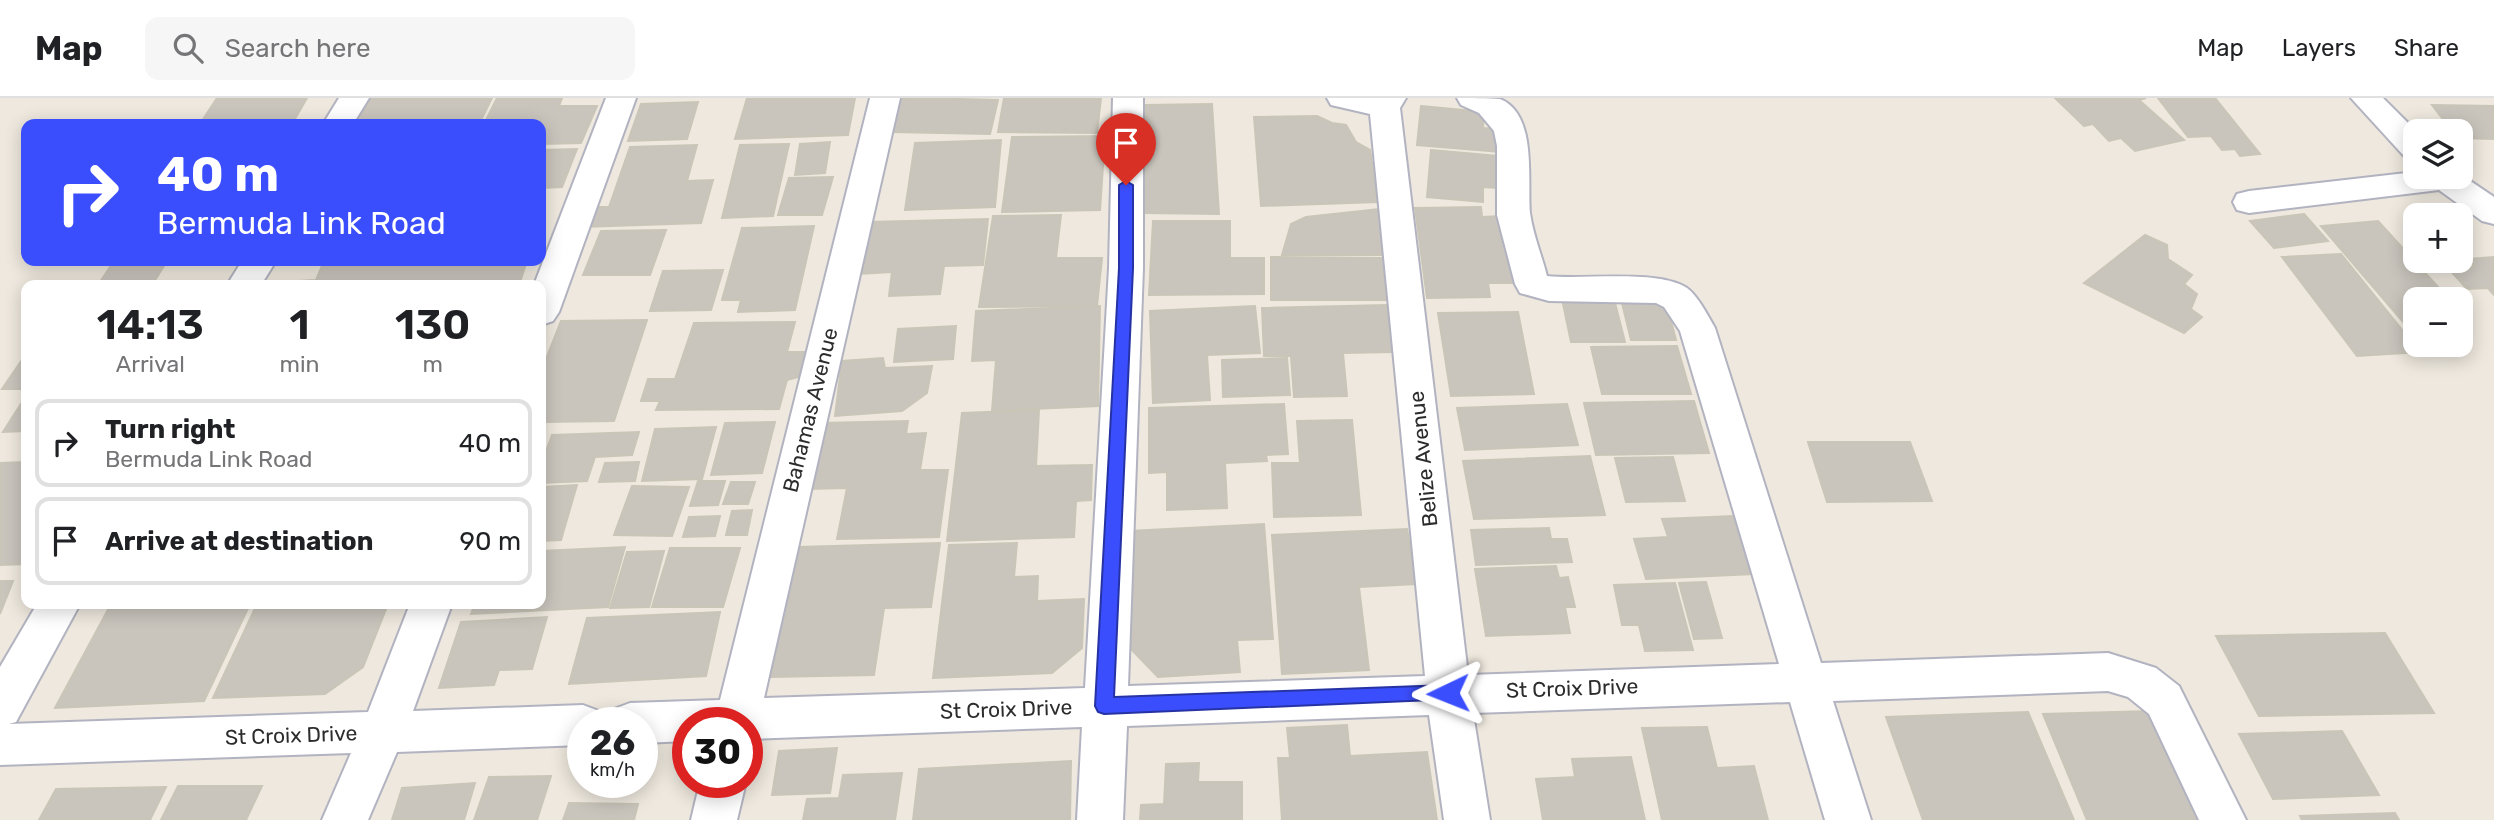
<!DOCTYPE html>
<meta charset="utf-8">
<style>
body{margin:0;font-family:Rubik,sans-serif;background:#f6f6f6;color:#202124;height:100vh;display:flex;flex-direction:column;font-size:26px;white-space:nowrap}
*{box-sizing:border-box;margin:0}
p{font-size:23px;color:#757577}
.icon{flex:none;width:38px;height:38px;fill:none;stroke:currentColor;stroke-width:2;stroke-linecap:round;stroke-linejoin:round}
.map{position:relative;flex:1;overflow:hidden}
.sheet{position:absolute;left:21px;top:182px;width:525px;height:329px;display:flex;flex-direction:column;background:#fff;border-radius:14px;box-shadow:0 4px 18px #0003}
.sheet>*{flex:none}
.top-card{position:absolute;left:21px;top:21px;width:525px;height:147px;border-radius:14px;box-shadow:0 4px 18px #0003;background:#3b4efd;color:#fff;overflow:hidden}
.tools{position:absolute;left:2403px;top:21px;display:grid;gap:14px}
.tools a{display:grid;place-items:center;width:70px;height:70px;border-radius:14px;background:#fff;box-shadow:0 4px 18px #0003;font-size:35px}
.speed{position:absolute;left:567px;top:609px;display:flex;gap:14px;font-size:35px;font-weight:700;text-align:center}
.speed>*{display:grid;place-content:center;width:91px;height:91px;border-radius:50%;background:#fff;box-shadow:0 4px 18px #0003;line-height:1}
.speed small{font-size:18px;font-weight:400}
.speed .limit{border:10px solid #d22;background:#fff;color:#111}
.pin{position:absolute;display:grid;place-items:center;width:60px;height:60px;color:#fff;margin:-72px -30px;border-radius:50% 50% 50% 0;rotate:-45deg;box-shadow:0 0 7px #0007}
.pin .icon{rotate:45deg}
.me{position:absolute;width:77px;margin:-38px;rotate:268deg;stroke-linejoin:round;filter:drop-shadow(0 0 5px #0008)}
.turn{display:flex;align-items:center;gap:24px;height:147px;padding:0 21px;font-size:32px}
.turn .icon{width:91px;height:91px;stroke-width:2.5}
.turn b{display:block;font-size:49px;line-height:60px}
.eta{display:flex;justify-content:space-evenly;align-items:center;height:119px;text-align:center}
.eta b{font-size:42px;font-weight:600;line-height:49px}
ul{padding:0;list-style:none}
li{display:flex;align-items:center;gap:21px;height:88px;margin:0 14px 10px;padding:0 7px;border:4px solid #e0e0e0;border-radius:14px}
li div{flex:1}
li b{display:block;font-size:26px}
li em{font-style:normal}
header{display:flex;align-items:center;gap:42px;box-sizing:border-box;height:98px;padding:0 35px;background:#fff;border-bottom:2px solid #e0e0e0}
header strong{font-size:33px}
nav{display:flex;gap:38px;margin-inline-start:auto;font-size:24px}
.search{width:490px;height:63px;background:#f6f6f6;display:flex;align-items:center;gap:18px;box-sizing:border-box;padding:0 24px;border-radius:14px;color:#757577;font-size:26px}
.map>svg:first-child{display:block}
.building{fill:#c9c5bd;stroke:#c9c5b7;stroke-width:2}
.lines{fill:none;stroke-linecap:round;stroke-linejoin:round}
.street-casing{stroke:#b2b3c0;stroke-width:4}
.street{fill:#fff;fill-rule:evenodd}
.route{fill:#3b4efd;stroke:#2633a4;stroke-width:2}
.labels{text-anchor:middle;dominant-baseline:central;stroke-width:7;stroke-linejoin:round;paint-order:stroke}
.street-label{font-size:21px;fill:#2c2c2c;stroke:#fff}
</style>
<header>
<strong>Map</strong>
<div class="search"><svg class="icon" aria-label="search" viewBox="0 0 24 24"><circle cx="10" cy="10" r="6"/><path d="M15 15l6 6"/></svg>Search here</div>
<nav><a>Map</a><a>Layers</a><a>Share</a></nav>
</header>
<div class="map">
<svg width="2494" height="722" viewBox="0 0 2494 722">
<rect width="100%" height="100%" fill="#eee8de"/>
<g class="building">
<path d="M217 0H307L292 26H200Z"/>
<path d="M371 0H492L479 26H356Z"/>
<path d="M497 0H562L559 8H597L581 45 541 46V26H484Z"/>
<path d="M747 0H855L848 37 735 41Z"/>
<path d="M920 0 998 2 990 36 891 34 901 1Z"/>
<path d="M1004 0H1101L1097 35 998 34Z"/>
<path d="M2055 0H2146L2139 2 2184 42 2135 53 2121 40 2109 43 2093 26 2084 28Z"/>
<path d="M2158 0H2215L2260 56 2240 58 2235 51 2222 52 2211 38 2188 39Z"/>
<path d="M698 4 687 41 628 43 641 6Z"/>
<path d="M1212 6 1219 116 1145 115 1146 7Z"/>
<path d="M2432 7 2494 8V41L2460 40V33H2452Z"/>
<path d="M1421 8 1484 14 1483 30 1501 31 1500 54 1417 47Z"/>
<path d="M1317 18 1332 25 1346 27 1356 44 1370 52 1378 104 1261 108 1254 19Z"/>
<path d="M1105 38 1100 112 1002 114 1012 39Z"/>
<path d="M1001 42 995 109 905 112 915 45Z"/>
<path d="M830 44 825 75 795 77 800 46Z"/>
<path d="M789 46 773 118 722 120 740 47Z"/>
<path d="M697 47 687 83 713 82 701 125 583 129 590 109H609L630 49Z"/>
<path d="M577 51 562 89 541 90V52Z"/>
<path d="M1431 52 1498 58 1497 90 1483 89V104L1427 99Z"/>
<path d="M833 79 822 117H778L789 80Z"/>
<path d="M1481 109 1482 119 1502 118 1515 185H1488L1490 199 1427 200 1415 110Z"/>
<path d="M1379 111 1384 157H1282L1291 126 1306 119Z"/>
<path d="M2304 116 2328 143 2274 150 2250 123Z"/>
<path d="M1061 117 1056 160H1102L1097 208 979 209 993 118Z"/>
<path d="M988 121 983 167 944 168 940 196 889 198 892 174 859 176 868 124Z"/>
<path d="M1153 123H1230V160H1264V196L1149 197Z"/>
<path d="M2378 123 2449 201H2415V223L2403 224 2321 128Z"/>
<path d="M814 128 795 212 738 214 741 202H722L742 130Z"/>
<path d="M666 132 650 177H583L601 133Z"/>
<path d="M2145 137 2167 147 2168 161 2192 177 2184 186 2197 196 2191 211 2202 219 2184 235 2084 185Z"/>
<path d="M2341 156 2420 254 2357 258 2282 159Z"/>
<path d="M1271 159 1383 160 1386 202H1271Z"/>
<path d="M2494 159V197L2488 190 2467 191 2449 171 2475 169 2467 161Z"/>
<path d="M114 163H167L152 187H98Z"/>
<path d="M324 163H527L519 187H280L282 184 316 182Z"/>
<path d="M723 172 711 212 650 213 663 173Z"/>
<path d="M1665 200 1676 242H1631L1621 201Z"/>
<path d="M1562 201H1614L1625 244H1571Z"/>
<path d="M1387 207 1393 254 1343 255 1347 298 1294 299 1291 258H1264L1262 210Z"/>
<path d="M1100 208 1098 308 992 313 996 262 972 263 976 213Z"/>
<path d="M1255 208 1260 255 1207 257 1210 302 1153 305 1150 213Z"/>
<path d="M1518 214 1534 296 1451 298 1438 215Z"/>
<path d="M647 222 614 323 541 324V274L561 223Z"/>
<path d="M795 224 787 254H808L802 278 787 282 779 311 656 312 660 303H641L648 281H675L694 225Z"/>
<path d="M956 228 953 261 894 264 898 231Z"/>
<path d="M1677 248 1691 296H1602L1591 249Z"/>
<path d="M26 256V291H2Z"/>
<path d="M883 260 885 270 932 268 927 295 902 313 835 318 842 263Z"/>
<path d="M1287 260 1290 297 1223 299 1222 262Z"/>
<path d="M26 298V333L3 334Z"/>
<path d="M1694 303 1709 355 1596 357 1584 305Z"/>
<path d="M1284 306 1288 356 1266 357 1267 363 1225 365 1227 410 1167 412V374L1149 375V310Z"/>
<path d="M1567 306 1578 347 1465 352 1457 310Z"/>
<path d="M1039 312 1036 368 1092 367 1091 402 1076 403 1074 439 947 443 962 315Z"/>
<path d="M1352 322 1361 417 1274 419 1272 365H1300L1297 323Z"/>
<path d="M908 323 906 336 926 335 920 372H948L939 439 837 441 847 390 808 391 822 325Z"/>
<path d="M775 324 762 375 711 377 725 325Z"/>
<path d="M716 329 702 381 642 383 655 331Z"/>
<path d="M639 334 632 357 595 359 587 383 541 385V367L552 337Z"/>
<path d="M1808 344H1910L1932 403 1827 404Z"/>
<path d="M1590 358 1605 417 1474 421 1463 363Z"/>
<path d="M1673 359 1685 403 1626 404 1615 360Z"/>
<path d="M26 364V466L0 467V365Z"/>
<path d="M639 364 635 383 599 384 605 365Z"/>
<path d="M698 383H725L718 407 690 408Z"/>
<path d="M731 384H755L748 406H723Z"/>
<path d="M577 387 561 442 541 443V389Z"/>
<path d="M632 388 689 389 672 438 614 437Z"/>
<path d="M752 412 747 437H726L732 413Z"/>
<path d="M720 418 715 438 683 439 689 419Z"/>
<path d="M1734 418 1753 476 1646 481 1634 441 1668 439 1662 421Z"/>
<path d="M1264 426 1273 541 1237 542 1240 574 1158 579 1131 551 1130 433Z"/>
<path d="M1549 430 1551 441H1567L1572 464 1476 467 1471 432Z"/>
<path d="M1407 431 1416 486 1359 489 1369 572 1282 576 1272 437Z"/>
<path d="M940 445 931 509 884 510 874 577 771 579 798 449Z"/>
<path d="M1017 445 1014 479 1038 478 1037 503 1084 501 1082 550 1052 575 933 580 949 447Z"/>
<path d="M625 449 608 509 471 516 475 506H541V453Z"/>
<path d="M670 450H740L723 509H652Z"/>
<path d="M664 453 649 509 610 510 627 454Z"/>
<path d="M1556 468 1559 480 1568 479 1575 509H1565L1570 535 1486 538 1475 471Z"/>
<path d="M0 483H13L0 516Z"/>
<path d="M1706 484 1722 540 1694 541 1679 485Z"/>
<path d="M1675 485 1693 552 1645 553 1639 527H1622L1614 487Z"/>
<path d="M111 506H250L204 603 55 610Z"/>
<path d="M257 506H388L363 569 325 596 213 600Z"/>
<path d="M720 514 706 578 569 586 587 520Z"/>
<path d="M547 519 532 571 499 572 494 587 439 590 461 524Z"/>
<path d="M2385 535 2434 615 2259 618 2216 538Z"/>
<path d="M2152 613 2203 722H2087L2043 616Z"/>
<path d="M2028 614 2074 722H1923L1886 619Z"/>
<path d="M1347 627 1350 658 1427 654 1437 722H1282L1278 660H1290L1287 630Z"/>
<path d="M1707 629 1717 670 1754 668 1768 722H1662L1642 630Z"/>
<path d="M2342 633 2379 697 2273 701 2239 636Z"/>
<path d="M837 650 830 695 772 697 779 653Z"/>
<path d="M1631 659 1645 722H1543L1536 681 1575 679 1572 661Z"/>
<path d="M1071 663 1070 722H913L919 671Z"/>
<path d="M1199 665 1198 684H1242V722H1140L1141 707 1164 706 1166 666Z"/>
<path d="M902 675 895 722H803L807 701 839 700 843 677Z"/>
<path d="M551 678 537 722H474L489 679Z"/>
<path d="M475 685 464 722H392L402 690Z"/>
<path d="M178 688H262L246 722H161Z"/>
<path d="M166 689 150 722H39L56 691Z"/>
<path d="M569 705 638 706 634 722H563Z"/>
<path d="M2395 715 2399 722H2302L2300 718Z"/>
</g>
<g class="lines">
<g class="street-casing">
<g id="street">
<path d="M339 0H369L353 26H323Z"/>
<path d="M606 0H636L559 214 553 223 541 227V187H534Z"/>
<path d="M870 0H900L764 600 1085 590 1109 170 1113 0H1143V170L1128 588 1425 578 1370 16 1331 7 1327 0H1406L1400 10 1468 577 1779 566 1680 233 1664 209 1656 205 1549 203 1520 195 1515 186 1497 117V48L1494 33 1479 15 1461 7 1457 0C1469 0 1489 0 1500 1 1538 16 1527 84 1530 115 1533 137 1542 158 1547 178 1584 182 1657 171 1687 190 1698 198 1708 218 1715 230L1821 565 2108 555 2156 570 2179 588 2246 722H2199L2149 616 2128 599 2108 593 1833 603 1871 722H1825L1790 604 1473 615 1490 722H1444L1429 617 1127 628 1123 722H1077L1082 629 747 641V625H688V643L642 645V625H608L614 611 630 605 720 602Z"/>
<path d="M2351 0H2383L2416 33 2415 61 2404 58Z"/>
<path d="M2415 74V79H2460V76L2494 99V126L2482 123 2439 92 2249 115 2237 112 2233 104 2237 96 2249 93Z"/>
<path d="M242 163H276L261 187H227Z"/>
<path d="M37 506H80L16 624 9 626 368 614 410 506H452L413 613 583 607 599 613 604 625H583V647L397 654 368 722H322L351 655 0 667V569Z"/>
<path d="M700 684H746L737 722H691Z"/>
</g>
</g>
<use href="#street" class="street"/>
</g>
<path class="route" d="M1126 83 1133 87V170L1114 599 1448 587 1455 589 1457 595 1455 601 1104 616 1098 614 1095 608 1119 170V87Z"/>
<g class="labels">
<g class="street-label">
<text transform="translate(810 312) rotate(-76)">Bahamas Avenue</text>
<text transform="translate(1423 361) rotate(-96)">Belize Avenue</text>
<text transform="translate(1572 590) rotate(-2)">St Croix Drive</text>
<text transform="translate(1006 611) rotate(-2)">St Croix Drive</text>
<text transform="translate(291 637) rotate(-2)">St Croix Drive</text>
</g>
</g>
</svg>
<div class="tools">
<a><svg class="icon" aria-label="layers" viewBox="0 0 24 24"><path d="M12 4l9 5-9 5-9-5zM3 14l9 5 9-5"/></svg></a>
<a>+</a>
<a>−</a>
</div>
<div class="speed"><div>26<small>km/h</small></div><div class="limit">30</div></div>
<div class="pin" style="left:1126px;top:87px;background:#d93025"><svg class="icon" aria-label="arrive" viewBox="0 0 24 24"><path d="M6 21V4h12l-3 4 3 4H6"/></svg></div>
<svg class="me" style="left:1448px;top:595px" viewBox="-20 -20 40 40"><path d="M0-17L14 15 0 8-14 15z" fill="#3b4efd" stroke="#fff" stroke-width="4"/></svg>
<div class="top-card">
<div class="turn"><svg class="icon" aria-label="right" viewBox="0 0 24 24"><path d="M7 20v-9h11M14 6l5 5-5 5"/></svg><div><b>40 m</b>Bermuda Link Road</div></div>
</div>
<section class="sheet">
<div class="eta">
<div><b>14:13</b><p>Arrival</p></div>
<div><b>1</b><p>min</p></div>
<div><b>130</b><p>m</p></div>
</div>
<ul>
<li><svg class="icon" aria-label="right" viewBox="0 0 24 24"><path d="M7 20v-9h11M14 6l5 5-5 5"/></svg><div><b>Turn right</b><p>Bermuda Link Road</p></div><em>40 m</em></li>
<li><svg class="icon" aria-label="arrive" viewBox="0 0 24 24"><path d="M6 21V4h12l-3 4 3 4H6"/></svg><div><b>Arrive at destination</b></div><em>90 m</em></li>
</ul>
</section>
</div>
